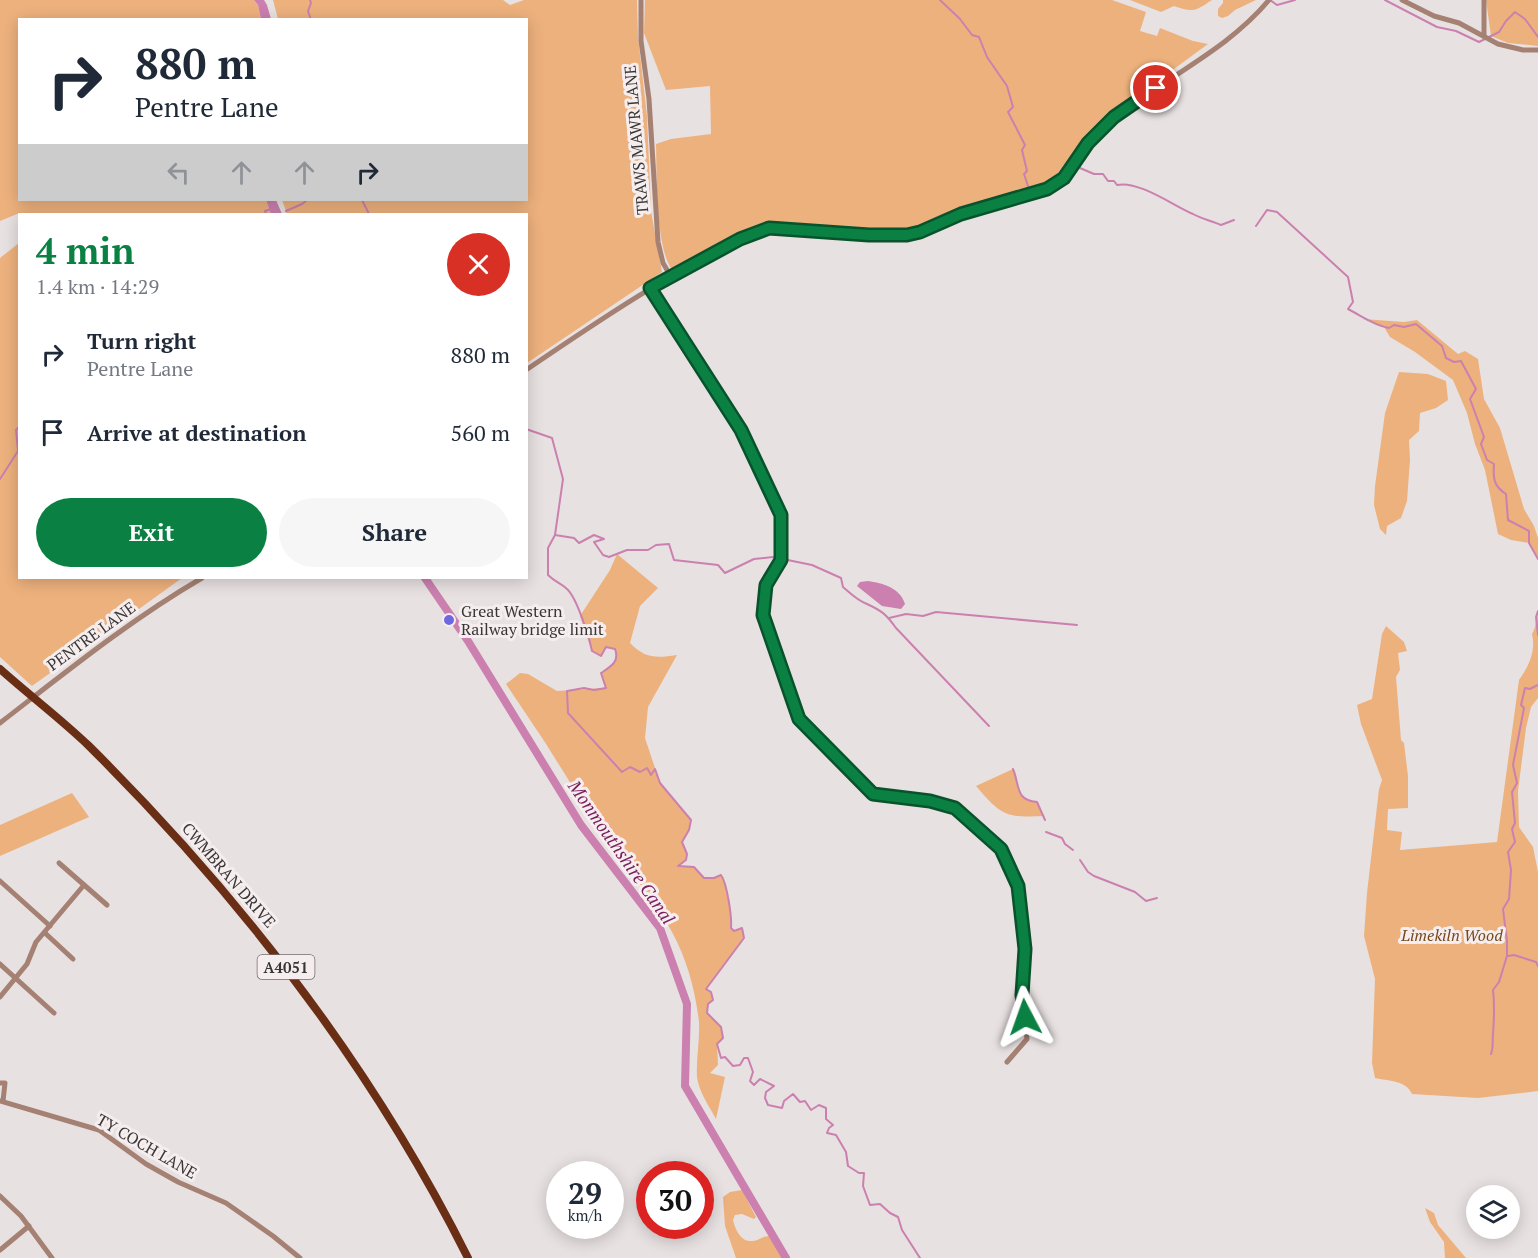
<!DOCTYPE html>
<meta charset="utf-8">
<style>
body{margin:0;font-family:"PT Serif",serif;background:#f6f6f7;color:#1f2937;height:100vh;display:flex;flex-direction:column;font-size:22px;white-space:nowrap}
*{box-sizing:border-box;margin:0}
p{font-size:20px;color:#747a83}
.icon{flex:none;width:33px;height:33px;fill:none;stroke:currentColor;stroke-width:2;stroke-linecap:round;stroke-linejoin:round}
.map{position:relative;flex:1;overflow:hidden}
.details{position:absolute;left:18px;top:213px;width:510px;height:366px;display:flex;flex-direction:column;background:#fff;border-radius:0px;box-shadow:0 3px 15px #0003}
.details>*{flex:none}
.guide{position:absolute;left:18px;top:18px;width:510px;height:183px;border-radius:0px;box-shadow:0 3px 15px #0003;background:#fff;color:#1f2937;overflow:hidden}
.buttons{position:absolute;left:1466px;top:1185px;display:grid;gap:12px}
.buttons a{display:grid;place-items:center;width:54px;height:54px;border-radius:50%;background:#fff;box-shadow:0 3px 15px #0003;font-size:30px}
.speed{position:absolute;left:546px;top:1161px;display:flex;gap:12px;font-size:30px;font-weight:700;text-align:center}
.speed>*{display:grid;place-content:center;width:78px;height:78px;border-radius:50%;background:#fff;box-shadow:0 3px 15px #0003;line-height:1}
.speed small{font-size:15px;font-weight:400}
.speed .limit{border:9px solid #d22;background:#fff;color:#111}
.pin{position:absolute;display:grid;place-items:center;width:51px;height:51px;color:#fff;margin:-26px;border:3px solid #fff;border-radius:50%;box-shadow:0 2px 6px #0007}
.me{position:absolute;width:66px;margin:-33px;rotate:356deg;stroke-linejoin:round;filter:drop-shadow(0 0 4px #0008)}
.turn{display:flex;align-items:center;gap:21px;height:126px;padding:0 18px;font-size:27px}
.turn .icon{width:78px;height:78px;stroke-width:2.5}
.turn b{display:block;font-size:42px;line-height:51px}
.lanes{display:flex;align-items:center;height:57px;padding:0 18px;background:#0003;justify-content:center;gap:30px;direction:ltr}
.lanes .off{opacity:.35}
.round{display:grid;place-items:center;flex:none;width:63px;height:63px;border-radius:32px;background:#f6f6f7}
.summary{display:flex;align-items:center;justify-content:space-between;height:102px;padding:0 18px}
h1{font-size:36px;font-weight:700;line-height:45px;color:#0b8043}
.cta{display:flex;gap:12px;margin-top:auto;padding:12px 18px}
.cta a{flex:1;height:69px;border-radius:36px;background:#0b8043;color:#fff;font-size:24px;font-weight:700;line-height:69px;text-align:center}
.cta a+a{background:#f6f6f7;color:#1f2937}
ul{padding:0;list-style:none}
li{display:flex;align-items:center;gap:18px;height:78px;padding:0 18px}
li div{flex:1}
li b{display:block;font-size:22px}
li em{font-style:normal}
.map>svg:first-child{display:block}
.green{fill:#edb17d}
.water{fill:#cb80af}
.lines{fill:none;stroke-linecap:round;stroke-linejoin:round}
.stream{stroke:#cb80af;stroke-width:2}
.canal{stroke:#cb80af;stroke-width:8}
.minor{stroke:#a58173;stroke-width:5}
.primary{stroke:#6a2e15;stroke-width:8}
.route-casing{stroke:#07532c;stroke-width:15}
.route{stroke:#0b8043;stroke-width:10}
.poi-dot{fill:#6e67e1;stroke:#f6eeee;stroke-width:2}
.labels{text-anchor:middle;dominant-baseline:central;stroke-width:6;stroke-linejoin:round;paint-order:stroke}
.shield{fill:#f6eeee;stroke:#726e6d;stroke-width:1.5}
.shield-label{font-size:15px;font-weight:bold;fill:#393736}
.street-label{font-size:16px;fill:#393736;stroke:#f6eeee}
.poi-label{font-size:16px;fill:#393736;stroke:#f6eeee;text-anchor:start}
.park-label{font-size:16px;font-style:italic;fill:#75481d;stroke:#f6eeee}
.water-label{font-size:18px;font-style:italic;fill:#79215f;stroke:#f6eeee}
</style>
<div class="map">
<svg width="1538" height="1258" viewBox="0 0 1538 1258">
<rect width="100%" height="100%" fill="#e8e1e1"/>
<g class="green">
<path d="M0 0H254L258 5 261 19 20 20V200H266L271 214H17L0 221Z"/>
<path d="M273 0H503L510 5 524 0H637L638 37 647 116 651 211 662 272 527 363 526 214H287L282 200H526V20L278 19Z"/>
<path d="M645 0H1112L1146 12 1140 31 1157 36 1160 28 1193 41 1208 44 1095 127 1069 167 1057 178 1042 187 1029 189 906 230 884 232 772 225 758 227 672 270C655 245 657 175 656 144L671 139 711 134 710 86 666 90 644 33Z"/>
<path d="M1130 0H1212C1195 11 1194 13 1174 6L1161 12Z"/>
<path d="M1223 0H1256L1235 10 1228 16 1222 18 1218 16V9L1223 3Z"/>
<path d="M1486 0H1538V46L1508 43 1491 36Z"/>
<path d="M19 243 20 578H182L32 686 0 657V258Z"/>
<path d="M1363 319 1404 322 1417 320 1458 354 1465 351 1478 359 1484 399 1500 428 1524 509 1534 526 1538 538V559L1529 543 1511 540 1498 534 1485 470 1475 444 1467 413 1453 380 1415 352 1390 337 1384 327Z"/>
<path d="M1399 372 1428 374 1446 381 1448 400 1436 408 1420 413 1419 431 1409 440 1410 460 1407 501 1401 518 1387 526 1386 535 1380 529 1374 505 1375 486 1385 413Z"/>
<path d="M617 554 658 588 640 606 630 643C646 659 656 658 677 655L648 707 645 738 660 783 691 820 689 830 682 842 687 854 686 860 679 866 694 867 704 878H714L721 875C727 883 732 917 731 928L734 931 742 928 744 938 706 989 711 992 713 1000 708 1004 707 1012 721 1027 723 1038 717 1044 718 1065 710 1073 725 1077 716 1119C709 1106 699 1092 697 1077 696 1059 700 1040 699 1022 691 953 665 911 620 861L626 853C586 817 564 769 534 726 525 712 515 698 506 684L520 673 528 674 557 691 605 688 601 673C610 667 620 662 615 649L606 647 601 656 592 651 580 616 610 570Z"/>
<path d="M1538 611V698L1531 707 1526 728 1518 791 1519 827 1533 847 1538 872V1091L1478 1098 1412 1094C1406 1080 1388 1081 1375 1078L1372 1063 1375 979 1364 936 1367 893 1379 789 1382 780 1361 724 1357 705 1372 699 1382 634 1386 626 1404 642 1407 651 1398 653 1400 670 1396 677 1401 740 1404 743 1408 776V808L1388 809 1387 830 1402 832 1400 850 1497 842 1519 680C1529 666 1536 651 1532 634 1537 626 1535 619 1538 611Z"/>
<path d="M1013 769C1020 786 1015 800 1037 802L1043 816C1005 818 1001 815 976 786Z"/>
<path d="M72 793 89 817 0 856V825Z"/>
<path d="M742 1190 756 1217 754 1219 742 1214 735 1215 733 1220C735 1228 740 1241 750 1241 757 1242 762 1236 769 1236L782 1258H736L725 1226 723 1197 730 1192Z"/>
<path d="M1425 1208 1434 1213 1438 1225 1466 1258H1445L1444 1242 1430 1222Z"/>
</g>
<g class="water">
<path d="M254 0H264L267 5 271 19H261L258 5Z"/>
<path d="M266 200H276L282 214H271Z"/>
<path d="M868 581C883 583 900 588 905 604L901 609 882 606 857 586 860 582Z"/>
</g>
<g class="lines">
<g class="stream">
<path d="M310 0 311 3 308 11 311 20"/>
<path d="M940 0 960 19 972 35 979 37 987 57 1007 86 1013 107 1008 112 1025 145 1022 150 1027 171 1024 174 1029 189C1045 186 1057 179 1069 167"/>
<path d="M1270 0 1277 5 1295 0"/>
<path d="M1385 0 1437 27 1456 31 1479 42 1499 32 1506 21 1515 12 1525 19 1538 37"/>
<path d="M1080 168 1094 174H1103L1108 181H1114L1117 185C1138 180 1174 206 1193 214 1202 219 1212 221 1221 225L1234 220"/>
<path d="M362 200 369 214"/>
<path d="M286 211 302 204 307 200"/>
<path d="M266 214 265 211 271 209"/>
<path d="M1256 226 1267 210 1277 212 1348 277 1353 302 1348 309C1362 316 1373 325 1389 328L1394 325 1404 327 1416 324 1442 346 1446 358 1454 362 1461 361 1476 389 1470 399 1484 437 1481 444 1487 460 1494 464C1493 477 1493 486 1506 494L1508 520 1529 531V543L1538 559"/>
<path d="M526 429 552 438 563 479 555 535 574 538 579 543 594 535 604 539 594 542 603 555 609 557 627 550H648L656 545 669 544 674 560 718 565 725 573 754 559 773 557 812 565 841 578 843 587C850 593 858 601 867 604 882 611 886 614 896 628L989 726"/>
<path d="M0 479 18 451 16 430 20 426"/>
<path d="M555 535 548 548V575C555 582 561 583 567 589 577 598 589 637 592 651L601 656 606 647 615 649C620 662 610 667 601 673L606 688 594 690 584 688 567 691 568 713 622 772 630 767 640 772 647 768 651 775 655 769 660 783 691 820 689 830 682 842 687 854 686 860 678 866 694 867 704 878H714L721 875C727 883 732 917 731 928L734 931 742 928 744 938 706 989 711 992 713 1000 708 1004 707 1013 721 1027 723 1038 717 1044 721 1058 725 1057 733 1066 740 1065 744 1058H748L753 1072 750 1081 754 1085 760 1079 774 1086 766 1092 765 1098 768 1105 782 1108 784 1101 793 1094 800 1102 805 1101 811 1110 819 1105 826 1108V1119L833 1125 829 1128 827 1133 836 1135 846 1152 848 1166 859 1173H864L863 1186 870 1205 880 1204 890 1213 898 1217 902 1230 920 1258"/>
<path d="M1538 611 1536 617 1538 635"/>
<path d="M889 618 906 614 923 616 936 612 1077 625"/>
<path d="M1013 769C1020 786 1015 800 1037 802L1045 820"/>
<path d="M1046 832 1062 838 1065 844 1073 850"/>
<path d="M1080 860 1088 872 1094 876 1135 892 1146 901 1157 898"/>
<path d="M1508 956 1514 955 1536 962 1538 966"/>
<path d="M1491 1054C1494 1046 1492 1042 1493 1034 1494 1019 1495 1006 1493 990L1499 982 1507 956V941L1503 909 1509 899 1511 870 1508 852 1515 842 1512 829 1515 823 1512 792 1517 783 1513 765 1524 708 1521 705 1525 688 1530 689 1538 685"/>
</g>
<path class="canal" d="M425 578 468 641 581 825 660 928 687 1004 685 1086 786 1258"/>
<g class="minor">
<path d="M641 0V41L649 99 658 242 663 263 670 275"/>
<path d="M1402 0 1434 16 1459 23 1498 44 1523 50H1538"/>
<path d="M1484 0V36"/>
<path d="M650 288 741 431 781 515V560L766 585 763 615 799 719 873 794 930 801 955 808 1001 849 1018 886 1025 949 1022 995 1027 1039 1007 1062"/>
<path d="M526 370C601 319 675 269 758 231L769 228 869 235H907L920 232 961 214 1047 189C1073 176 1082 148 1102 128 1114 116 1128 108 1142 98 1186 67 1234 42 1269 0"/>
<path d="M0 723C66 672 130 620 202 578"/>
<path d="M59 863 107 905"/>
<path d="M0 881 50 926"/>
<path d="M45 933 73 959"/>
<path d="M0 964 54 1013"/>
<path d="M0 997 27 964 36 942 84 885"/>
<path d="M0 1083H5L3 1101"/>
<path d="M0 1101 99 1130 146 1164 178 1182 226 1203 273 1236 300 1258"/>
<path d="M0 1196 21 1216 52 1258"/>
<path d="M0 1250 29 1226"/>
</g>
<path class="primary" d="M0 669C29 695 61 719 89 746 241 897 372 1066 468 1258"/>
</g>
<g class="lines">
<g class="route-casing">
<path id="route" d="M1025 1017 1022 995 1025 949 1018 886 1001 849 955 808 930 801 873 794 799 719 763 615 766 585 781 560V515L741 430 650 288 740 239 769 228 869 235H907L920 232 961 214 1047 189 1064 178 1088 143 1114 117 1156 88"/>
</g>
<use href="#route" class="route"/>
</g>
<circle class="poi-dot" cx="449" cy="620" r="6"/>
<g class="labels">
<rect class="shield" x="257.5" y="955" width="57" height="24" rx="4.5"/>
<g class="shield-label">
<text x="286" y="967">A4051</text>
</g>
<g class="street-label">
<text transform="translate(636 140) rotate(-95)">TRAWS MAWR LANE</text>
<text transform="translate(91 636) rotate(-36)">PENTRE LANE</text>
<text transform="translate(229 875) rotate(49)">CWMBRAN DRIVE</text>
<text transform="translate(147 1146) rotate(30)">TY COCH LANE</text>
</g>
<g class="poi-label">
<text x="461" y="611">Great Western<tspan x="461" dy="18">Railway bridge limit</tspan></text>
</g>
<g class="park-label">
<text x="1452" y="935">Limekiln Wood</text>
</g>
<g class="water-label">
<text transform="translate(622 852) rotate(55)">Monmouthshire Canal</text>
</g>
</g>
</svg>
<div class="buttons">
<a><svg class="icon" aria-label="layers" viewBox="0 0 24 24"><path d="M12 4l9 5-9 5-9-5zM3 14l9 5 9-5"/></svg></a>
</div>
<div class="speed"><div>29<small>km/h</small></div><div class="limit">30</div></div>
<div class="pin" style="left:1156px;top:88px;background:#d93025"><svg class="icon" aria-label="arrive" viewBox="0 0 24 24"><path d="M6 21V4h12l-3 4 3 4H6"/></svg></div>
<svg class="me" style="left:1025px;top:1017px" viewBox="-20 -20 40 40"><path d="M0-17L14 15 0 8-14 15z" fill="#0b8043" stroke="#fff" stroke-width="4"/></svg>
<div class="guide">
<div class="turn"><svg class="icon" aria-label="right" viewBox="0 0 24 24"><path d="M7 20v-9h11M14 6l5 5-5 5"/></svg><div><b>880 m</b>Pentre Lane</div></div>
<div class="lanes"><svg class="icon off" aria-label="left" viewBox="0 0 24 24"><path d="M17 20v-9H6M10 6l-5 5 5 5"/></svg><svg class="icon off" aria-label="ahead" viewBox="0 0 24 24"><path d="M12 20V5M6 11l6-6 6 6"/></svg><svg class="icon off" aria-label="ahead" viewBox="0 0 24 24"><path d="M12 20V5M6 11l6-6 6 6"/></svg><svg class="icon" aria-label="right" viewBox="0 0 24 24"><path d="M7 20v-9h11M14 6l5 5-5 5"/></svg></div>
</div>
<section class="details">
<div class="summary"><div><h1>4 min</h1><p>1.4 km · 14:29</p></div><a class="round" style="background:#d93025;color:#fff"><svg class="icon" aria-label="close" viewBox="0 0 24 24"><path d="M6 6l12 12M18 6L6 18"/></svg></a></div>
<ul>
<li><svg class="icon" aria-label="right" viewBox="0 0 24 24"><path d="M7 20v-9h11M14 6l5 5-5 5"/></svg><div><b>Turn right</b><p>Pentre Lane</p></div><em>880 m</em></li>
<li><svg class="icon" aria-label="arrive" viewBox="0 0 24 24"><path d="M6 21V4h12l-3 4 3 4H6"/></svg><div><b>Arrive at destination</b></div><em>560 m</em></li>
</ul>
<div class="cta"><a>Exit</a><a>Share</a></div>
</section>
</div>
